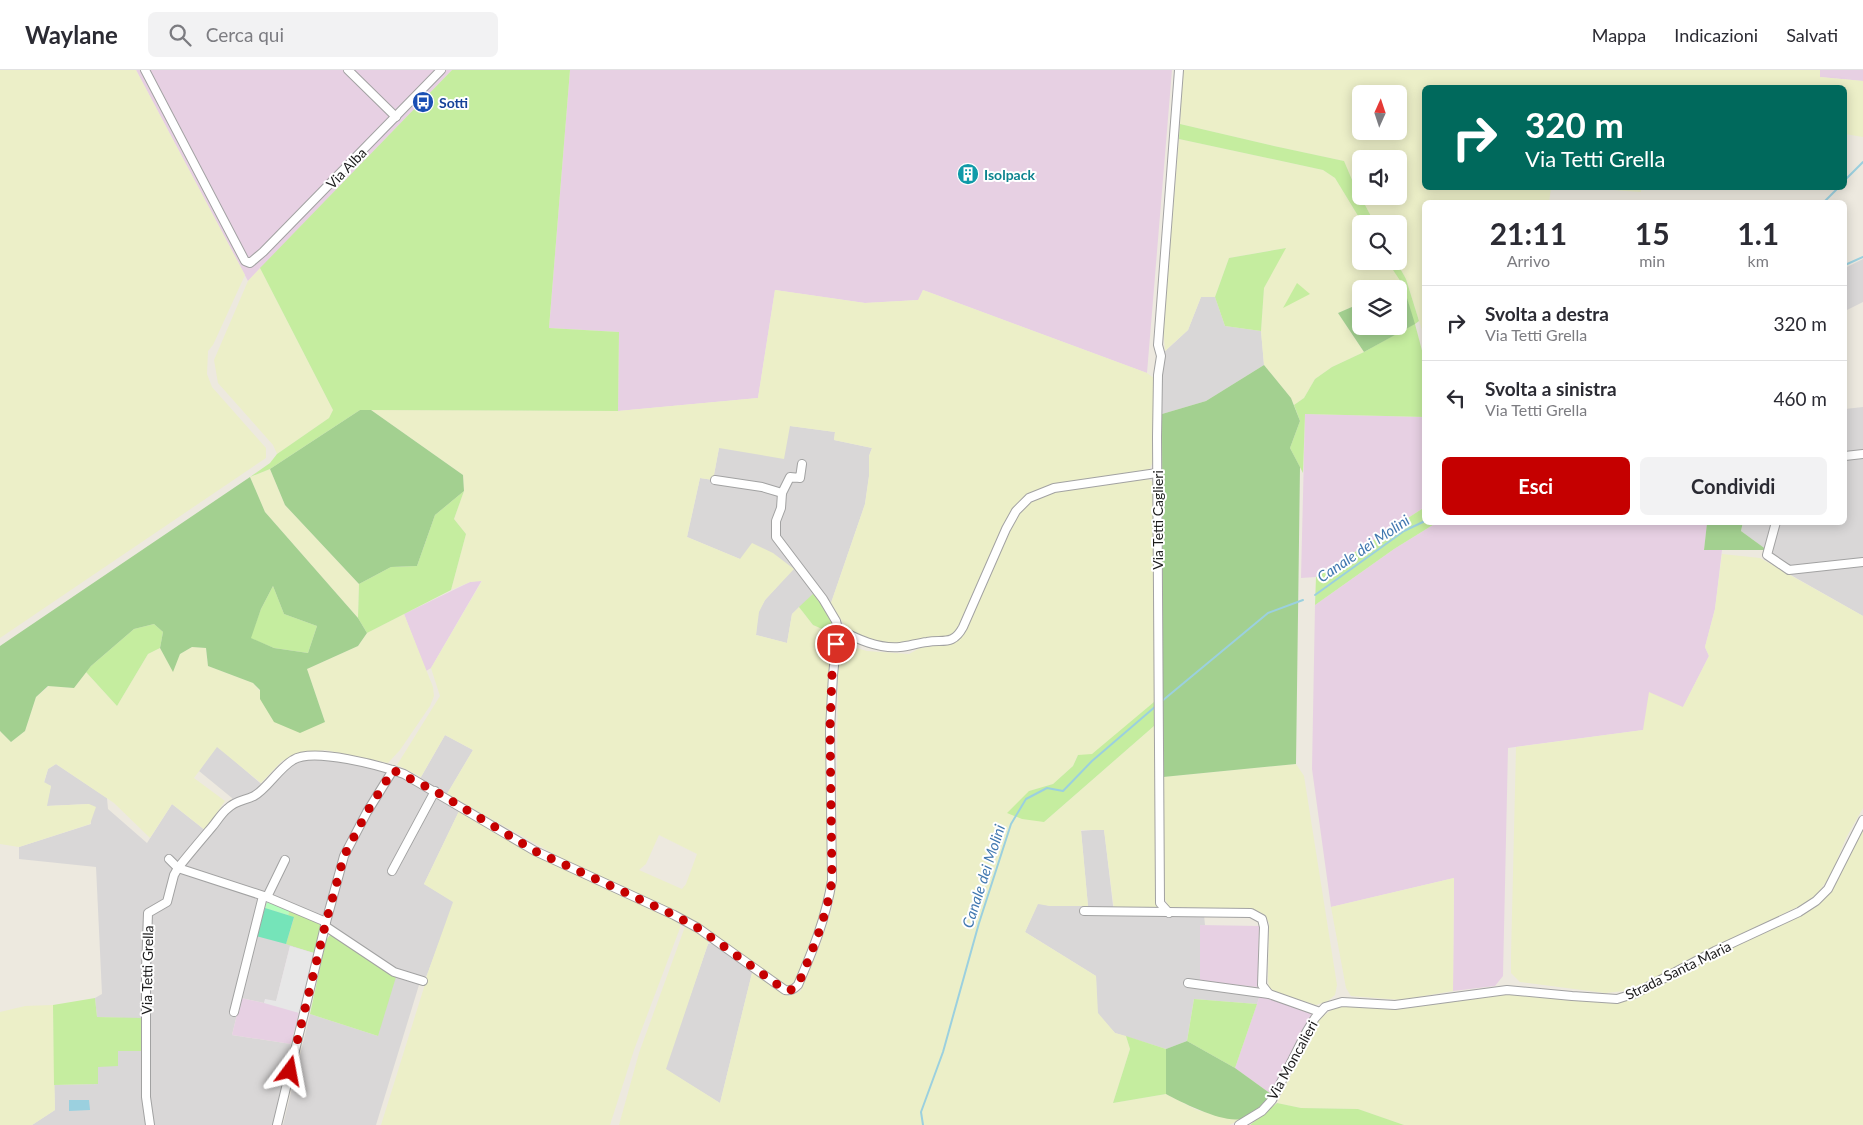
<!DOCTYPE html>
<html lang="it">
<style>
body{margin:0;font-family:Lato,sans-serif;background:#f2f2f3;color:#2b2b33;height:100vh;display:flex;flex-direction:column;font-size:19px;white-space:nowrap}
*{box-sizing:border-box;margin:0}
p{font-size:16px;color:#7c7c81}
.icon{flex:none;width:28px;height:28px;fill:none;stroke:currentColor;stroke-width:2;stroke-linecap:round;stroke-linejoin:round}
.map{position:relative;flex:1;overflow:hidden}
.side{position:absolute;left:1422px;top:130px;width:425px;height:325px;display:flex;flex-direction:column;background:#fff;border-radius:8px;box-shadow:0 2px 12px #0003}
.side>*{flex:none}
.guide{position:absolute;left:1422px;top:15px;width:425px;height:105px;border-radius:8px;box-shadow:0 2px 12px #0003;background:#00695c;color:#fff;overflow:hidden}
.needle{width:32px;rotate:3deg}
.fabs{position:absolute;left:1352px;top:15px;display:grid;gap:10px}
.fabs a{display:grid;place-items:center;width:55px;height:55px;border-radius:8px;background:#fff;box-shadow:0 2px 12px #0003;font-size:25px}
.pin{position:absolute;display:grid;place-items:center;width:42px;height:42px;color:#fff;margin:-21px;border:2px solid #fff;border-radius:50%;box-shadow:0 1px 5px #0007}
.me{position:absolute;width:55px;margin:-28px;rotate:13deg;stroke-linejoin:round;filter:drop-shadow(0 0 4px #0008)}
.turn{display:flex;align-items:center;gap:18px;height:105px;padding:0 20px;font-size:22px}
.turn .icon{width:65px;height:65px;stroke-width:2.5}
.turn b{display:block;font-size:35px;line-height:42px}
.eta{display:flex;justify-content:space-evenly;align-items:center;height:85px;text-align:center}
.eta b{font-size:30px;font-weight:700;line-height:35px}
.button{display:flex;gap:10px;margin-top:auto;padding:10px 20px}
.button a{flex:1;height:58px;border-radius:8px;background:#c50000;color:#fff;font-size:20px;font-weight:700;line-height:58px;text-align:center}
.button a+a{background:#f2f2f3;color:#2b2b33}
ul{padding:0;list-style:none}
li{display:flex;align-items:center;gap:15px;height:75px;padding:0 20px;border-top:1px solid #e1e1e2}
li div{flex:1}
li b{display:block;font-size:19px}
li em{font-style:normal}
header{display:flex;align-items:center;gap:30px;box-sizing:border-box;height:70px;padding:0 25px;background:#fff;border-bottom:1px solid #e1e1e2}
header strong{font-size:24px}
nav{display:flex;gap:28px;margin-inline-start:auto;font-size:18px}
.search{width:350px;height:45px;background:#f2f2f3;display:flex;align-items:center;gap:12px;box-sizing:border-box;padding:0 18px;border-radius:8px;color:#7c7c81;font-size:19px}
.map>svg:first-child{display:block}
.residential{fill:#d9d7d7}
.industrial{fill:#e7d0e3}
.farmland{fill:#ecefc8;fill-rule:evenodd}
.grass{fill:#c5ed9f}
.forest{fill:#a3d090;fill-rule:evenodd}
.park{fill:#b6fdbc}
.pitch{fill:#75e4b9}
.parking{fill:#e7e7e7}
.water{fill:#9bd0df}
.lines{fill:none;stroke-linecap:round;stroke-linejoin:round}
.stream{stroke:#9bd0df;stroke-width:2}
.minor-casing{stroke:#a2a2a2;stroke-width:10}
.minor{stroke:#fff;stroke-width:8}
.route{stroke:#c50000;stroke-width:9;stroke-dasharray:0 16.2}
.labels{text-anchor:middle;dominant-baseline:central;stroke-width:4;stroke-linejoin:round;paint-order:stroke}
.transit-label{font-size:14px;font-weight:bold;fill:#164399;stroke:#fff;text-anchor:start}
.street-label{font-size:14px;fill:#1b1b1b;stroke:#fff}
.culture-label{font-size:14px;font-weight:bold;fill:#0d838f;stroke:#fff;text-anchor:start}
.water-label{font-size:15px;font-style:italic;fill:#4178b0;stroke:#fff}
</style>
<header>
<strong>Waylane</strong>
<div class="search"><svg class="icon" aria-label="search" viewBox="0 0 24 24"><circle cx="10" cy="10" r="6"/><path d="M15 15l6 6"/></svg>Cerca qui</div>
<nav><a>Mappa</a><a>Indicazioni</a><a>Salvati</a></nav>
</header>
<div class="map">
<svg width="1863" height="1055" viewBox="0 0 1863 1055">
<rect width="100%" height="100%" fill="#ede9df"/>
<g class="residential">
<path d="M1863 189V232L1845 241V198Z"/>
<path d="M1201 227H1215L1225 256 1261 261 1264 295 1206 331 1162 344 1161 285 1188 260Z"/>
<path d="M1863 337V546L1789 504 1767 480 1741 461 1743 453 1845 452V339Z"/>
<path d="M790 356 835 362 834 370 872 378 869 386V406L865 434 831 533 819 519 792 544 787 573 756 565 758 542 765 530 793 499 740 489 687 467 700 408 713 410 719 378Z"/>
<path d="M445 665 473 680 444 729 460 739 424 814 454 832 427 905 419 915 376 1055H283L310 944 378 966 331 864 321 860 314 883 290 876 276 932 264 933 241 928 232 965 291 974 273 1055H32L55 1040 54 1015 98 1014V996L118 981 148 980 150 949 97 947 95 928 102 924 96 797 19 789V777L91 754 89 734 46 736 51 716 44 713 48 699 56 694 107 728 108 739 147 773 172 734 211 765 232 737V728L199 701 217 676 266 718 293 692 315 688 377 697 400 705 417 714Z"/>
<path d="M1104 759 1114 844 1204 845 1205 855H1200V911L1258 917 1260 925 1257 934 1194 929 1187 971 1166 979 1115 963 1097 943 1096 906 1025 862 1038 833 1050 836H1088L1081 761Z"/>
<path d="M715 873 753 899 720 1033 665 999 708 874Z"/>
</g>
<g class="industrial">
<path d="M136 0H452L248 211Z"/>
<path d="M570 0H1172L1147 303 923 220 919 230 865 233 775 220 758 328 618 341 619 262 549 258Z"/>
<path d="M1820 0H1863V11L1820 7Z"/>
<path d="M1305 344 1425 347V437L1316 507 1301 508Z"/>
<path d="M1436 453H1707L1704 480H1722L1715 539 1705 577 1709 586 1683 637 1643 660 1508 678 1503 906 1495 916 1453 921 1454 808 1331 837 1312 699 1315 535 1394 479Z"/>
<path d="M482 510 431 598 426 601 404 544 470 512Z"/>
<path d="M1200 855 1259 856 1258 917 1200 911Z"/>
<path d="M290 876 314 883 291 974 232 965 241 928 264 933 265 929 276 932Z"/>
<path d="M1260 925 1312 943 1271 1024 1235 998Z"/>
</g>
<g class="farmland">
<path d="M0 0H136L245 205 213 275 208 281 207 304 212 317 266 378V388L0 568Z"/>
<path d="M1183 0H1820V7L1863 11V67L1845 64V18H1425V118H1551L1549 132H1425V270L1406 209 1396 191H1399V154H1375L1353 112 1344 91 1274 76 1180 54ZM1361 24H1399V61H1361ZM1361 89H1399V126H1361Z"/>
<path d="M1179 69 1323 100 1335 108 1363 154H1361V191H1387L1403 215 1394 219H1361V233L1338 243 1364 282 1332 297 1315 309 1304 328 1294 335 1291 328 1264 295 1261 261 1264 218 1285 178 1229 188 1215 227H1201L1188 260 1165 281 1163 257Z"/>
<path d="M1586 118H1641V122Z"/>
<path d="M260 198 333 340 329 348 277 384 273 375 218 313 214 290 248 211Z"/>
<path d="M775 220 865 233 918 230 923 220 1147 303 1155 309 1154 390 1148 402 1038 421 1018 434 1013 439 957 561 947 567 893 575 876 571 854 564 843 553 831 533 865 434 869 406V386L872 378 834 370 835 362 790 356 784 389 719 378 713 410 700 408 687 467 740 489 752 473 773 483 794 499 765 530 759 542 756 565 787 573 792 544 799 537 813 555 836 565 829 812 817 863 797 911 793 915H785L693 850 568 792 447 724 473 680 445 665 421 707 397 695 440 626 431 598 482 511 470 512 451 520 466 464 454 449 464 421 463 405 371 340 618 341 758 328ZM659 765 697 784 686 814 682 819 639 800 646 794Z"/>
<path d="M270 399 285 435 359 514 358 548 265 442 250 407Z"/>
<path d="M1145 407 1154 413V632L1092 685H1078L1073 696 1053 714 1029 721 1044 752 1154 656 1157 724V839H1114L1104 760H1081L1088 836H1050L1038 834 1025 862 1096 906 1098 943 1115 963 1126 966 1130 979 1113 1033 1166 1024 1197 1040 1232 1049H1242L1229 1055H619L639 983 686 854 709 867 708 874 666 999 720 1033 753 899 789 926 800 922 820 875 833 835 836 798 838 594 842 574 867 581 909 584 920 578 948 574 959 570 1008 460 1017 444 1030 431 1055 420Z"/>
<path d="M1722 484 1760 488 1863 546V738L1846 768 1831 805 1818 823 1808 832 1695 886 1634 920 1605 923 1520 912 1511 903V886L1516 677 1643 660 1649 622 1683 637 1709 586 1705 577 1715 539Z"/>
<path d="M404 544 433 617 434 626 430 636 400 680 388 693 325 680 297 684 282 691 261 713 217 677 194 708 225 731 205 760 172 734 150 768 114 733 56 694 48 699 44 712 51 716 47 736 89 734 96 737 90 754 19 777 0 774V661L11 672 25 661 36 627 49 616 74 618 86 602 117 636 148 584 160 578 173 601 180 584 192 577 206 578 208 596 253 613 260 621 325 652 307 599 358 576 367 563Z"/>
<path d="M1296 694 1304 706 1337 915 1335 925 1328 931 1316 935 1275 922 1269 917 1268 909 1269 853 1265 845 1255 840 1169 837 1164 827 1163 707Z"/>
<path d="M460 739 680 853V858L634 980 610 1055H381L426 911 427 905 453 832 424 814Z"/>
<path d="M1863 758V1055H1404L1358 1039 1301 1038 1277 1033 1318 950 1334 938 1350 936 1398 937 1508 923 1617 931 1636 929 1694 895 1802 844 1818 835 1832 820Z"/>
<path d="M1454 808 1453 921 1401 930 1351 926 1346 918 1331 837Z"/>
<path d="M53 935 55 1040 32 1055H0V942L25 936Z"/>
</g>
<g class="grass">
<path d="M452 0H570L549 258 619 262 618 341 360 340 270 399 250 407 270 393 277 384 329 348 333 340 260 198Z"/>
<path d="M1180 54 1274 76 1344 91 1353 112 1375 154H1363L1335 108 1323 100 1179 69Z"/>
<path d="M1286 178 1264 218 1261 261 1225 256 1215 227 1229 188Z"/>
<path d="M1387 191H1396L1406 209 1419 251 1415 254 1425 292V347L1305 344 1303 403 1290 378 1300 351 1294 335 1304 328 1315 309 1332 297 1364 282 1414 254 1403 215Z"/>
<path d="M1297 213 1310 224 1283 238Z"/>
<path d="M464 421 454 449 466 464 451 520 367 563 358 548 359 514 391 497 417 496 435 445Z"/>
<path d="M1425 437V452L1436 453 1394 479 1315 535 1316 507Z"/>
<path d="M273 516 284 544 317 556 308 583 274 578 250 568 261 539Z"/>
<path d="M815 522C825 536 833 549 836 565L813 555 799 537Z"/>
<path d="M154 554 163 562 160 578 148 584 117 636 86 602 91 596 134 559Z"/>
<path d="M1154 632V656L1044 752 1022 749 1007 743 1029 721 1053 714 1073 696 1078 685 1092 684Z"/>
<path d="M290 840 323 852 314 883 286 874 294 848 288 845Z"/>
<path d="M331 864 396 907 378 966 310 944 326 870Z"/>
<path d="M95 928 97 947 142 948 141 981H118V996L98 997V1014L54 1015 53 935Z"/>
<path d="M1194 929 1257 934 1235 998 1187 971Z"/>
<path d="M1126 966 1166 979V1024L1113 1033 1130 979Z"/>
<path d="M1277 1033 1301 1038 1358 1039 1404 1055H1250Z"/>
</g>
<g class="forest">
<path d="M1403 215 1415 254 1364 282 1338 243 1361 233V256H1399V219H1394Z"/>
<path d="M1264 295 1291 328 1300 351 1290 378 1300 397 1296 694 1163 707 1162 344 1206 331Z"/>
<path d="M360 340H371L463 405 464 421 435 445 417 496 391 497 359 514 285 435 270 399Z"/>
<path d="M250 407 265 442 358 548 367 563 358 576 307 599 325 652 300 663 274 652 260 629V620L253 613 208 596 206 578 192 577 180 584 173 602 160 578 163 562 154 554 134 559 91 596 74 618 48 616 36 627 25 661 11 672 0 661V576ZM273 516 284 544 317 556 308 583 274 578 251 568 261 539Z"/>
<path d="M1743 452 1741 461 1767 480H1704L1707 453Z"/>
<path d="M1187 971 1235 998 1271 1024C1264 1033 1253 1046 1241 1049 1222 1053 1183 1033 1166 1024V979Z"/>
</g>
<path class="park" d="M267 832 290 840 288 845 265 838Z"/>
<path class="pitch" d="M265 838 294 847 286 874 256 866Z"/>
<path class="parking" d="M290 876 314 883 299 943 264 933 265 929 276 931Z"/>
<path class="water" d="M69 1030H89L90 1040 69 1041Z"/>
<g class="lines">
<g class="stream">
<path d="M1845 110 1863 92"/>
<path d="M1824 132 1838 118"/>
<path d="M1845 195 1863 187"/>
<path d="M1315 525 1404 461 1425 451"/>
<path d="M1162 631 1268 543 1303 530"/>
<path d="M923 1055 921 1042 943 982 979 853 1011 754 1026 729 1047 718 1063 721 1092 691 1156 636"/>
</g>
<g class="minor-casing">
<g id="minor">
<path d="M145 0 245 191 250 193 263 182 441 0"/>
<path d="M348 0 396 47"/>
<path d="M1845 386 1863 384"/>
<path d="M715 410 762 417 782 423"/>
<path d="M1776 452 1767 485 1789 500 1863 492"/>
<path d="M838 559C857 569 878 579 900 577 909 576 918 573 927 572 943 569 953 576 963 557L1006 459 1016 441 1029 428 1054 418 1157 403"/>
<path d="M169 789 178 798 267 827 326 852"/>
<path d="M392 801 435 721"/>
<path d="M267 827 285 790"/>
<path d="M1084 841 1251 843 1262 849 1264 857 1262 915 1269 924 1320 942"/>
<path d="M1169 843 1160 833 1157 367 1158 305 1161 286 1158 275 1179 0"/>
<path d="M325 856 394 902 423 911"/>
<path d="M1188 913 1269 924"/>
<path d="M234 942 263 826"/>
<path d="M150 1055 146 1027V900L148 843 167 832 174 805 178 798C189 784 201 770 212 757 217 751 221 744 227 739 236 730 244 731 254 726 266 720 279 698 293 690 313 677 382 696 404 704L535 781 674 845 698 858 785 920C791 921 794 919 798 915 813 880 826 848 832 810L830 659 833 605 838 559 836 551 823 529 776 467V451L781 438 782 423 790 407 800 408 802 394"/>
<path d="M277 1055 326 852 344 786 367 742 393 700"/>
<path d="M1239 1055 1262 1041 1272 1030 1307 961 1315 948 1325 937 1342 932 1395 935 1507 920 1572 926 1617 929 1636 923 1715 881 1799 842 1816 831 1828 819 1863 750"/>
</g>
</g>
<use href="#minor" class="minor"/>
</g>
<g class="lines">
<path class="route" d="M290 1001 326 852 344 786 367 742 393 700 435 721 535 781 674 845 698 858 785 920C791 921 794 919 798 915 813 879 826 849 832 810L830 658 832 605 836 574"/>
</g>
<defs>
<g id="bus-disc" transform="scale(1.125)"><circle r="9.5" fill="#1a4fb4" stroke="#fff"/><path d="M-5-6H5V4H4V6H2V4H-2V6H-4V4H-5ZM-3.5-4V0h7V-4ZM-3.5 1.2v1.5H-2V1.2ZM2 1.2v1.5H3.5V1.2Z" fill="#fff"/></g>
<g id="building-disc" transform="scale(1.125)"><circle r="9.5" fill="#0f9aa8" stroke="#fff"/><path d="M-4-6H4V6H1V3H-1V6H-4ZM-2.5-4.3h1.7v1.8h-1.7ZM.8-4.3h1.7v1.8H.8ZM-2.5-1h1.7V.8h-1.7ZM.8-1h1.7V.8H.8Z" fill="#fff"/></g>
</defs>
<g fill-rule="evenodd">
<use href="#bus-disc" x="423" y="32"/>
<use href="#building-disc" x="968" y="104"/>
</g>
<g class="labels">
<g class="transit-label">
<text x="439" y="32">Sotti</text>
</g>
<g class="street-label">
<text transform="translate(346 98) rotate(-46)">Via Alba</text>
<text transform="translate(1157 450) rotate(-90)">Via Tetti Caglieri</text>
<text transform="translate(147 900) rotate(-89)">Via Tetti Grella</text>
<text transform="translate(1678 900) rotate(-26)">Strada Santa Maria</text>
<text transform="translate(1292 990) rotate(-61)">Via Moncalieri</text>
</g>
<g class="culture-label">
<text x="984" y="104">Isolpack</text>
</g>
<g class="water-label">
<text transform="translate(1363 478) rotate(-34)">Canale dei Molini</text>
<text transform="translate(983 806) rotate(-72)">Canale dei Molini</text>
</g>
</g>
</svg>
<div class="fabs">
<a><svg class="needle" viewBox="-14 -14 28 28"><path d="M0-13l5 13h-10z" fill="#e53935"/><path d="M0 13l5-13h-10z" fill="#7c7c81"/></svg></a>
<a><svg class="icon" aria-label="sound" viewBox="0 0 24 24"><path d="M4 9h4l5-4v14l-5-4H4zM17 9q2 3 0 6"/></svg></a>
<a><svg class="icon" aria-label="search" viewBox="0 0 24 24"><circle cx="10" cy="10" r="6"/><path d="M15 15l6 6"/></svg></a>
<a><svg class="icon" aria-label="layers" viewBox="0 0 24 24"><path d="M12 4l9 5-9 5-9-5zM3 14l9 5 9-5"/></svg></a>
</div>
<div class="pin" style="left:836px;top:574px;background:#d93025"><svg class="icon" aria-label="arrive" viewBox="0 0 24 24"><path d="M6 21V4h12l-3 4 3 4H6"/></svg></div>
<svg class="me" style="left:290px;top:1001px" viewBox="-20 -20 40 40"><path d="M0-17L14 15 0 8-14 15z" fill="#c50000" stroke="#fff" stroke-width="4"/></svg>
<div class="guide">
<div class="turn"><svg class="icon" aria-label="right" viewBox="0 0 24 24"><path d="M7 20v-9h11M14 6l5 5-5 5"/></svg><div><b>320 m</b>Via Tetti Grella</div></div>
</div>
<section class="side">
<div class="eta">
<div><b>21:11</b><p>Arrivo</p></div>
<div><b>15</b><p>min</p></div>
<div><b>1.1</b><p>km</p></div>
</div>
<ul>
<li><svg class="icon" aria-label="right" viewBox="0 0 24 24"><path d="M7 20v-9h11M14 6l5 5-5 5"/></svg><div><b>Svolta a destra</b><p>Via Tetti Grella</p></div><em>320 m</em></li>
<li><svg class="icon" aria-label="left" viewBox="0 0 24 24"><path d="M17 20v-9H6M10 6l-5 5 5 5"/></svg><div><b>Svolta a sinistra</b><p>Via Tetti Grella</p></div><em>460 m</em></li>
</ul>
<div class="button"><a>Esci</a><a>Condividi</a></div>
</section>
</div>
